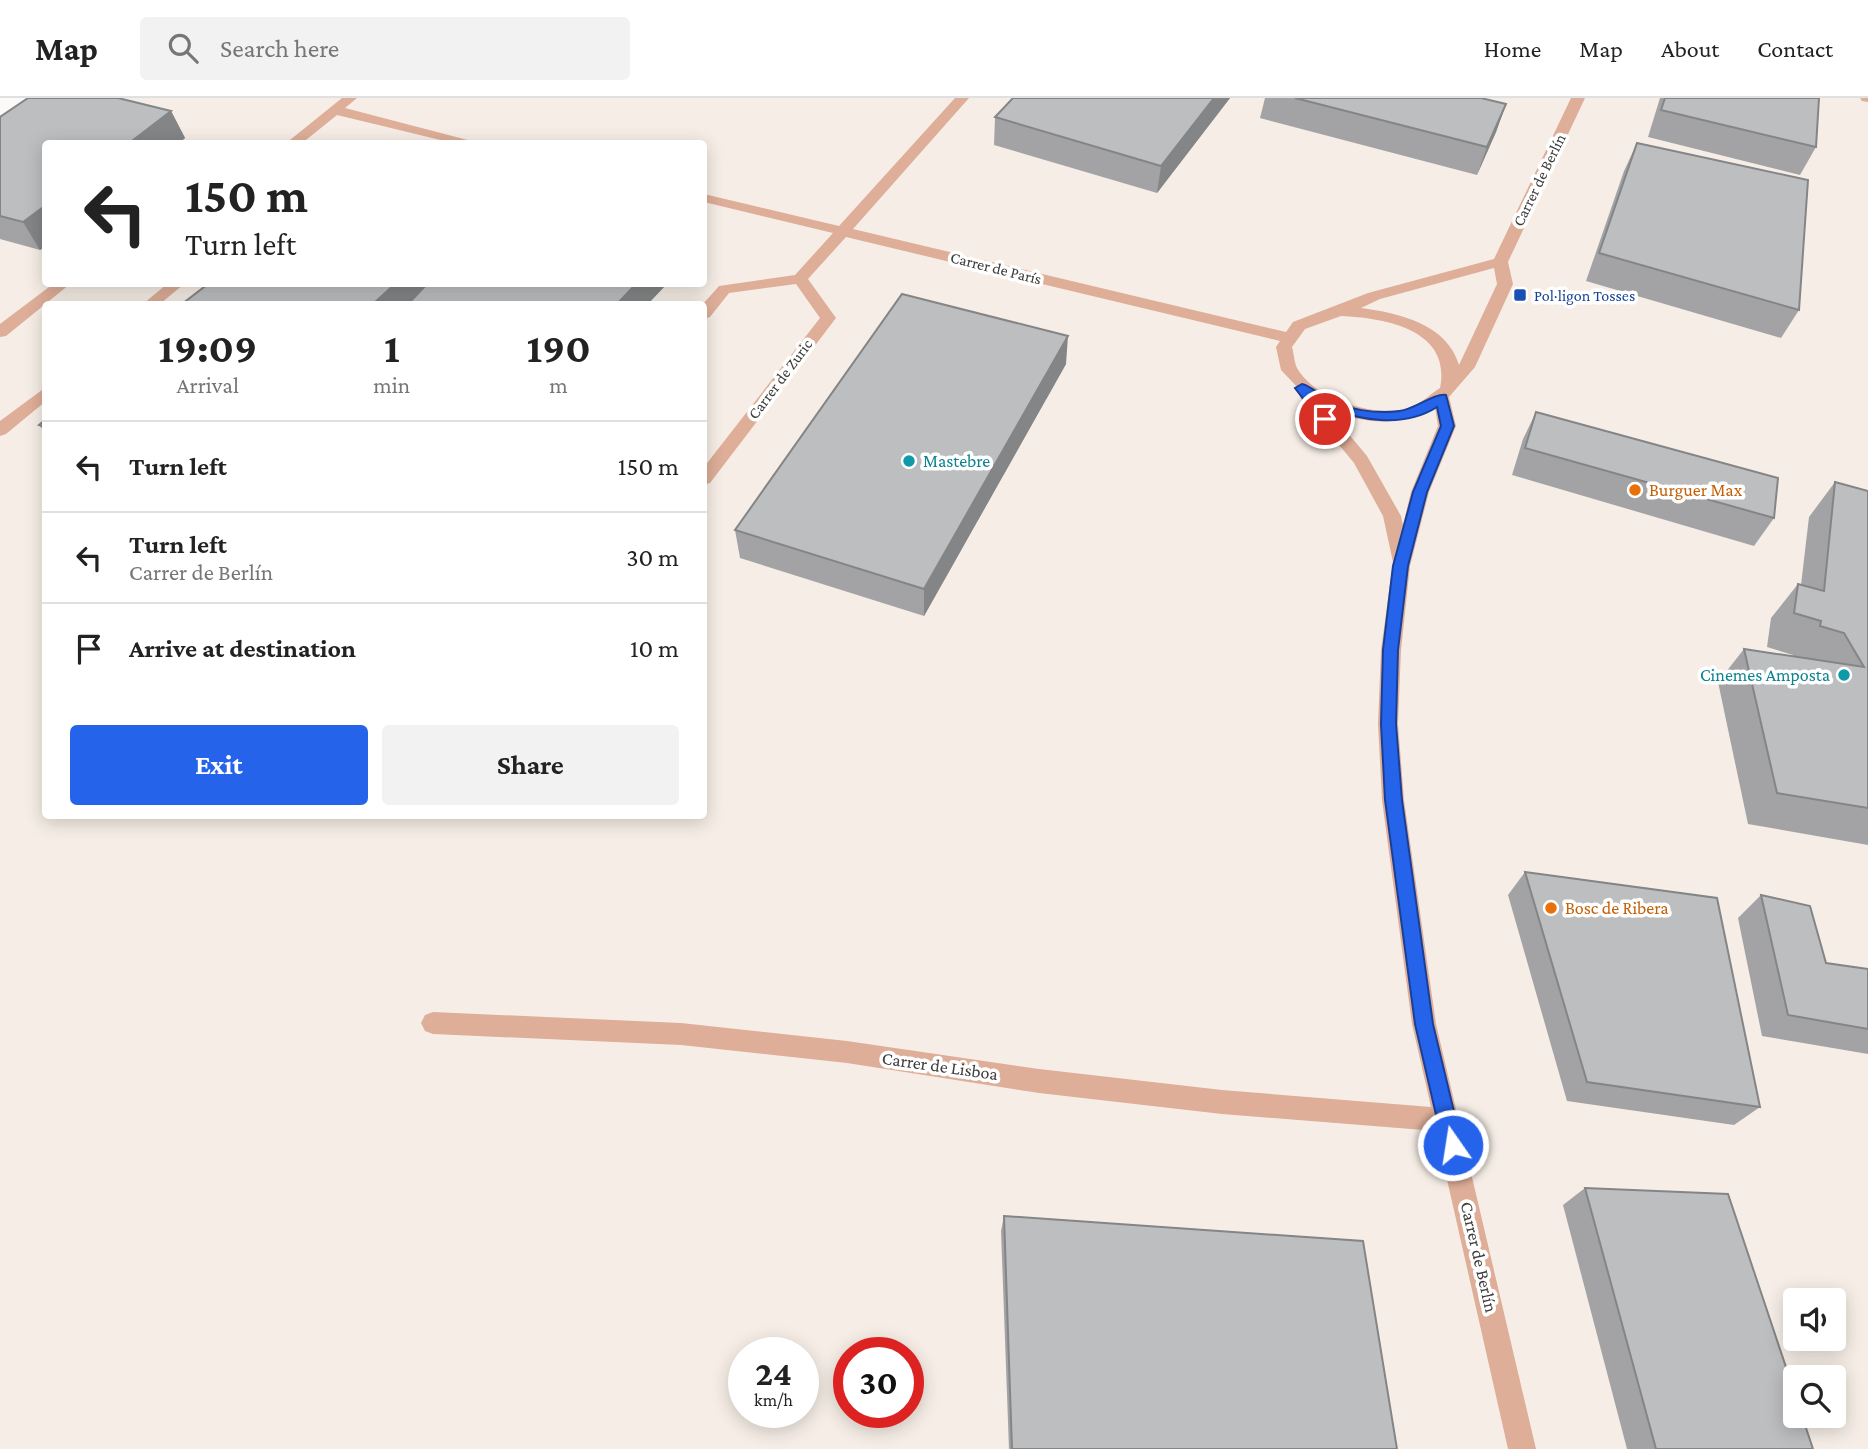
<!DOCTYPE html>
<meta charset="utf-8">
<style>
body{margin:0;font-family:"Crimson Pro",serif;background:#f2f2f2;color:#222;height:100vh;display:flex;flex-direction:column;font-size:26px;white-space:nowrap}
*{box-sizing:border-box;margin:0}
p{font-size:23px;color:#767676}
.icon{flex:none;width:38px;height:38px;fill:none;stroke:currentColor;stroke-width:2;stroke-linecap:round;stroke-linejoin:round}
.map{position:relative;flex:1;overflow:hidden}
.side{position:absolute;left:42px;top:203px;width:665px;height:518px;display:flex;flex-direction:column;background:#fff;border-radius:7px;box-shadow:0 4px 18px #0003}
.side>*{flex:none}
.hud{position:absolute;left:42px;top:42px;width:665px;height:147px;border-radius:7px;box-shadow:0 4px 18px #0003;background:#fff;color:#222;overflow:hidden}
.tools{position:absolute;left:1783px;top:1190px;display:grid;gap:14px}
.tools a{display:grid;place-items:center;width:63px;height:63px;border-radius:7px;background:#fff;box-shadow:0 4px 18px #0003;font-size:35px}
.speed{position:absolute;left:728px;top:1239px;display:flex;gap:14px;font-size:35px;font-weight:700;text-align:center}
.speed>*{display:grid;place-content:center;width:91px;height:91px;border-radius:50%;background:#fff;box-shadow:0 4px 18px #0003;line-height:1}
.speed small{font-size:18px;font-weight:400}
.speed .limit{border:10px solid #d22;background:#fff;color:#111}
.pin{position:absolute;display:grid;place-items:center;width:60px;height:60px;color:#fff;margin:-30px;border:4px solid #fff;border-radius:50%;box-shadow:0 2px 7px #0007}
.me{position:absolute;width:77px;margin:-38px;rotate:347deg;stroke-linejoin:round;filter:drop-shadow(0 0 5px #0008)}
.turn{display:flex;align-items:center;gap:24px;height:147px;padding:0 28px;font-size:32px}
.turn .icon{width:91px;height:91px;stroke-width:2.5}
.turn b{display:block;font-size:49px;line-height:60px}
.eta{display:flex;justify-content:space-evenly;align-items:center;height:119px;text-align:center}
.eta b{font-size:42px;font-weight:700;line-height:49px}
.action{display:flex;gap:14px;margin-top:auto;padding:14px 28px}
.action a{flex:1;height:80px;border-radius:7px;background:#2563eb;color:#fff;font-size:28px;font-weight:700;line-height:80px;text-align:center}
.action a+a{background:#f2f2f2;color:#222}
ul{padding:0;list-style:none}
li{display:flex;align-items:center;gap:21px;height:91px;padding:0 28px;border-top:2px solid #e0e0e0}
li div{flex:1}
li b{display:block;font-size:26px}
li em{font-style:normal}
header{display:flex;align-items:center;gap:42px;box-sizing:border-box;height:98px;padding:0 35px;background:#fff;border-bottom:2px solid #e0e0e0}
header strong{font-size:33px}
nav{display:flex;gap:38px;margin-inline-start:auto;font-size:24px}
.search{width:490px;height:63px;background:#f2f2f2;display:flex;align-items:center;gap:18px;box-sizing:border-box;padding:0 24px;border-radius:7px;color:#767676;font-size:26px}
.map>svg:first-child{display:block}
.built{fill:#f6eee6;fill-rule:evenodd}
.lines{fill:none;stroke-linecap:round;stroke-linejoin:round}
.minor{fill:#deae98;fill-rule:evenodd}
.wall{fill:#a3a3a5}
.shaded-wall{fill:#848586}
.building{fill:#bdbec0;stroke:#848586;stroke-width:2}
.route{fill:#2563eb;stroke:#184099;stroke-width:2}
.transit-dot{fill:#1a4fb4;stroke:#fff;stroke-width:2.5}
.culture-dot{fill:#0f9aa8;stroke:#fff;stroke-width:2.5}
.food-dot{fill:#e8710a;stroke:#fff;stroke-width:2.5}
.labels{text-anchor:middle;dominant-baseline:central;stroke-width:7;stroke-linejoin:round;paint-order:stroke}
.far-street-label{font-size:16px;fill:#3d3c3b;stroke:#fff}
.far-transit-label{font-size:16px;fill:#164399;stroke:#fff;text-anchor:start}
.culture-label{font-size:18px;fill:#0d838f;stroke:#fff;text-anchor:start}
.food-label{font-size:18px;fill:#c56008;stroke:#fff;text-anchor:start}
.street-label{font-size:18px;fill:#3d3c3b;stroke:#fff}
</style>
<header>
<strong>Map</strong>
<div class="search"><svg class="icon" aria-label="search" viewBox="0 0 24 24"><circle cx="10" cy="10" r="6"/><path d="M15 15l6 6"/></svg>Search here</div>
<nav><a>Home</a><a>Map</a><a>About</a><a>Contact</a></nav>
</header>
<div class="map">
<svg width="1868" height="1351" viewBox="0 0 1868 1351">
<rect width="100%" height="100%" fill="#fcfaf8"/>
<path class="built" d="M53 0H1868V1351H0V35ZM46 46H704V186H46ZM46 206H704V718H46ZM1796 1202H1834V1241H1796ZM744 1255H803V1314H744ZM849 1255H908V1314H849ZM1796 1279H1834V1318H1796Z"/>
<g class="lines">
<g class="minor">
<path d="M342 0H357L345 10 483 46H457L337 17 301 46H285Z"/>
<path d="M955 0H969L853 131 1286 234 1293 224 1368 195 1494 161 1571 0H1585L1508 164 1513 186 1475 269 1449 299 1456 328 1429 394 1410 468 1401 552 1398 626 1404 702 1436 926 1536 1351H1508L1436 1033 1222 1016 1039 995 847 965 681 947 433 936 425 933 421 925 425 917 433 914 681 925 847 943 1039 971 1222 992 1431 1009 1412 926 1382 702 1378 626 1381 552 1393 464 1383 418 1354 365 1302 302 1300 298 1302 294 1281 272 1276 249 1280 243 846 139 808 181 836 220 710 385 704 387V369L820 220 796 186 729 195 710 219 704 221 703 206 719 188 795 177 833 135 704 104V96L839 128ZM1494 170 1497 186 1459 267C1447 226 1399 215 1361 210L1380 201ZM1341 218C1386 220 1452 232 1440 290 1432 295 1423 304 1413 308 1381 323 1314 301 1297 270 1294 264 1294 255 1292 249L1305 231ZM1435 309 1438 328 1411 394 1403 427 1401 418 1367 358 1327 310C1358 326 1404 330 1435 309Z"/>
<path d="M1860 0H1868V4L1862 3Z"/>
<path d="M53 186H70L6 238 0 239V226Z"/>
<path d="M167 186H184L160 206H143Z"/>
<path d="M46 289V303L6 336 0 338V323Z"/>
</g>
</g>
<g class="wall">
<path d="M1013 0H1230L1157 95 994 47 995 19Z"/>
<path d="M1265 0H1481L1506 6 1496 34 1477 77 1260 20Z"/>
<path d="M1660 0H1819L1816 49 1800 77 1648 39Z"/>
<path d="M171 13 185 40 178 46H46V148L40 152 0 141V19Z"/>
<path d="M1637 45 1799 212 1781 240 1586 183 1624 73Z"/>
<path d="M1066 266 924 518 740 460 735 432Z"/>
<path d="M1536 314 1774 420 1754 448 1512 377 1523 341Z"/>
<path d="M46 321V335L39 327Z"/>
<path d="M1835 384 1868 393V747L1748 726 1718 584 1744 551 1793 558V557L1767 549 1771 520 1798 486 1801 487 1809 419Z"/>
<path d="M1525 774 1760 1009 1734 1027 1567 1003 1508 797Z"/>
<path d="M1761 797 1826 865 1868 871V956L1762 938 1738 820Z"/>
<path d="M1585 1090 1813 1351H1627L1563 1107Z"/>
<path d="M1004 1118 1397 1351H1009L1001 1133Z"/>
</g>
<g class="shaded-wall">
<path d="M1214 0H1230L1157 95 1161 68Z"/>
<path d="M1506 6 1496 34 1477 77 1487 49Z"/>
<path d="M171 13 185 40 178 46H128Z"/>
<path d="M46 107V148L40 152 23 124Z"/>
<path d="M395 186H433L412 206H373Z"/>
<path d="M636 186H667L648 206H617Z"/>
<path d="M1068 238 1066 266 924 518V491Z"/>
</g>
<g class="building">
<path d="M28 0H118L171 13 128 46H46V107L23 124 0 118V19Z"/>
<path d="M1013 0H1214L1161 68 995 19Z"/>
<path d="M1295 0H1481L1506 6 1487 49Z"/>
<path d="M1665 0H1819L1816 49 1661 12Z"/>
<path d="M1637 45 1808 82 1799 212 1599 155Z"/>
<path d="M208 186H395L373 206H182Z"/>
<path d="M427 186H636L617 206H408Z"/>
<path d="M902 196 1068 238 924 491 735 432Z"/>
<path d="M1536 314 1778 380 1774 420 1525 350Z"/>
<path d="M46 321V329L39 327Z"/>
<path d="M1835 384 1868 393V710L1777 695 1744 551 1864 569 1844 535 1820 528 1821 523 1794 515 1798 486 1824 493Z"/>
<path d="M1525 774 1717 800 1760 1009 1587 984Z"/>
<path d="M1761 797 1810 808 1826 865 1868 871V931L1788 917Z"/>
<path d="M1585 1090 1728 1096 1796 1299V1318H1802L1813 1351H1656Z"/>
<path d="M1004 1118 1363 1143 1397 1351H1012Z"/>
</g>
<path class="route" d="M1302 286C1311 288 1317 295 1325 300 1347 312 1376 316 1400 313 1415 311 1434 295 1446 297L1454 328 1427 394 1408 468 1398 552 1396 626 1402 702 1433 926 1462 1047 1459 1054 1453 1057 1446 1054 1443 1047 1415 926 1385 702 1381 626 1383 552 1393 468 1413 394 1441 328 1437 309C1403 331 1358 322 1323 308L1332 321 1325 325 1321 324 1295 290Z"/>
<rect class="transit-dot" x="1513" y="190" width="14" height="14" rx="3.5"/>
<g class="culture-dot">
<circle cx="909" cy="363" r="7"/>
<circle cx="1844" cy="577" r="7"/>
</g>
<g class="food-dot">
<circle cx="1635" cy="392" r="7"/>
<circle cx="1551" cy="810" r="7"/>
</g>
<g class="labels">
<g class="far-street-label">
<text transform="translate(1539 82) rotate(-64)">Carrer de Berlín</text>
<text transform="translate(996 170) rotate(14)">Carrer de París</text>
<text transform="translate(780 281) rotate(-53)">Carrer de Zuric</text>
</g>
<g class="far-transit-label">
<text x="1534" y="197">Pol·ligon Tosses</text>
</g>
<g class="culture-label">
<text x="923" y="363">Mastebre</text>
<text x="1830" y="577" text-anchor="end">Cinemes Amposta</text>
</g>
<g class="food-label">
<text x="1649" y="392">Burguer Max</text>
<text x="1565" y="810">Bosc de Ribera</text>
</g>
<g class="street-label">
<text transform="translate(940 968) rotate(8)">Carrer de Lisboa</text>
<text transform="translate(1479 1159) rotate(77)">Carrer de Berlín</text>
</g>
</g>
</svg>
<div class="tools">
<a><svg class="icon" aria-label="sound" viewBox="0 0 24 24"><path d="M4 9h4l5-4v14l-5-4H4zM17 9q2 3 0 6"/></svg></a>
<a><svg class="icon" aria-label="search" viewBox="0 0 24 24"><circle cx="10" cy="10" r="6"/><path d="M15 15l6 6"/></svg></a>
</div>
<div class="speed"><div>24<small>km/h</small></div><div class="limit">30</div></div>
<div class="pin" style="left:1325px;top:321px;background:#d93025"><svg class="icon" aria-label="arrive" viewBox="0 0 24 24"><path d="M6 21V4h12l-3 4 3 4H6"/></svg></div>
<svg class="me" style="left:1453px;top:1047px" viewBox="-20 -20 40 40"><circle r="17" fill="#2563eb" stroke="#fff" stroke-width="3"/><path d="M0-11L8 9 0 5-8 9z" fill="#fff"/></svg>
<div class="hud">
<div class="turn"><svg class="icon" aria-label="left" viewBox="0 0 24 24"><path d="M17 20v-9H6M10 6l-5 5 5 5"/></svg><div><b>150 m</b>Turn left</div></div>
</div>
<section class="side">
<div class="eta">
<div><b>19:09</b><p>Arrival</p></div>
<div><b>1</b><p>min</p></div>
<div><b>190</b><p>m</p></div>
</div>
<ul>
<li><svg class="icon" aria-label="left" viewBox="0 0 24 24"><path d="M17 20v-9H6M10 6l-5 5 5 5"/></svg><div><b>Turn left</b></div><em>150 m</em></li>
<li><svg class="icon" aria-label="left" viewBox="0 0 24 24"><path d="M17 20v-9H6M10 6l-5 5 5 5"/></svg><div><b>Turn left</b><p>Carrer de Berlín</p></div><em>30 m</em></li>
<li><svg class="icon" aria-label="arrive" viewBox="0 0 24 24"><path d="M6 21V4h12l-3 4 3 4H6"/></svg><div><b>Arrive at destination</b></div><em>10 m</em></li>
</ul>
<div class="action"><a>Exit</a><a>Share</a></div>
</section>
</div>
